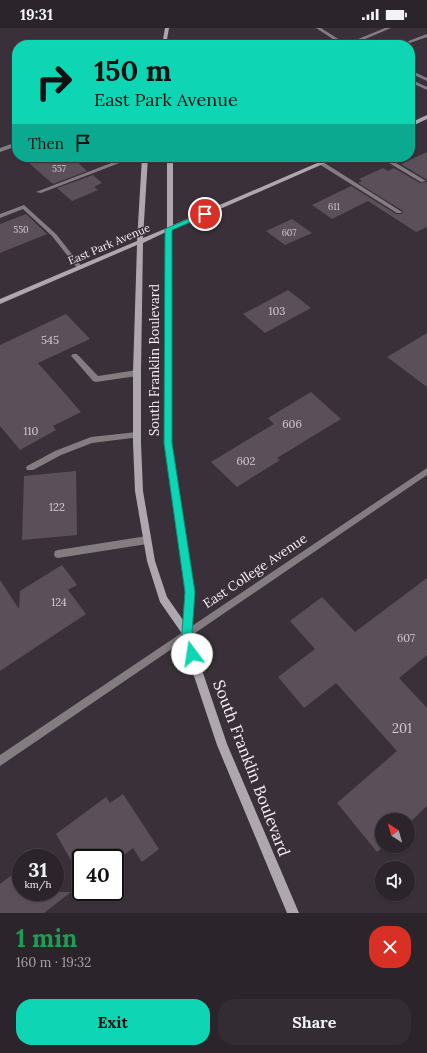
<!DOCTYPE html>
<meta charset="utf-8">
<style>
body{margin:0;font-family:Lora,serif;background:#342c33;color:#f1f3f6;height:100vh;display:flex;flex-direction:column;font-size:15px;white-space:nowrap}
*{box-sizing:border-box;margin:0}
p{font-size:13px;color:#a6a4a9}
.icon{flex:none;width:22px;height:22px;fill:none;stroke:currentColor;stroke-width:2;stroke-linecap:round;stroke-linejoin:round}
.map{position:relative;height:885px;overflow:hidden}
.side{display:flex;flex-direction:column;background:#2c242b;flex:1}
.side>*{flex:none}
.top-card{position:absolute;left:12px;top:12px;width:403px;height:122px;border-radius:16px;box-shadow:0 1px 3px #0004,0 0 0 1px #484147;background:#0ed5b4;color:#111;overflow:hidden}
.needle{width:26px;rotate:323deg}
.tools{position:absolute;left:375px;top:785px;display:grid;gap:8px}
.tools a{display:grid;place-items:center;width:40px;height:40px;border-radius:50%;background:#2c242b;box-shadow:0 1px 3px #0004,0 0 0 1px #484147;font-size:20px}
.speed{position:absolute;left:12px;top:821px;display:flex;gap:8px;font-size:20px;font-weight:700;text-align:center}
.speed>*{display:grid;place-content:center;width:52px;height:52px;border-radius:50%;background:#2c242b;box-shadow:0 1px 3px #0004,0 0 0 1px #484147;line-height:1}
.speed small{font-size:10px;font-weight:400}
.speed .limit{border:2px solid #111;border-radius:6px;background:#fff;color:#111}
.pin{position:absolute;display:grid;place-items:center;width:34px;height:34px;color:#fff;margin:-17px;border:2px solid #fff;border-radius:50%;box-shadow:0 1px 4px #0007}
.me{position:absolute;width:44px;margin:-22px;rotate:346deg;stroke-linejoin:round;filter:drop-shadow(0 0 3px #0008)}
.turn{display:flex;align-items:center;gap:14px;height:84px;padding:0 16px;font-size:18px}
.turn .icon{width:52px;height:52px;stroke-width:2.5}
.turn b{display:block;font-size:28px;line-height:34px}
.then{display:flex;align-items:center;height:38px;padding:0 16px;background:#0003;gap:8px;font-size:15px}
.round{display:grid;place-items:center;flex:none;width:42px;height:42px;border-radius:16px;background:#342c33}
.summary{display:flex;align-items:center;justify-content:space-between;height:68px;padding:0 16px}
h1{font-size:24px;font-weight:700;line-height:30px;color:#1e9e55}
.cta{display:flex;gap:8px;margin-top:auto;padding:8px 16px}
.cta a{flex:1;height:46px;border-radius:16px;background:#0ed5b4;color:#111;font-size:16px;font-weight:700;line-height:46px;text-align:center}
.cta a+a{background:#342c33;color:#f1f3f6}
.status{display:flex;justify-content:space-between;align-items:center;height:28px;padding:0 20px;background:#2c242b;direction:ltr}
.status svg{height:11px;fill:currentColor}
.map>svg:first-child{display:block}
.building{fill:#5b505a}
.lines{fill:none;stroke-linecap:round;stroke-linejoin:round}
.lane{fill:#837d82;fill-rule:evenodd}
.street{fill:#837d82;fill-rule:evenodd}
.secondary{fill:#afa7ae;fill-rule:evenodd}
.route{fill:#0ed5b4;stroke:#098a75}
.labels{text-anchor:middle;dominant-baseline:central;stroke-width:3;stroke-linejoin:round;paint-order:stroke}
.far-number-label{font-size:9px;fill:#d1cad0}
.far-street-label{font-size:11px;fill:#f8f2f8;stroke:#3a3039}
.number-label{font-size:11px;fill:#d1cad0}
.street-label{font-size:13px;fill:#f8f2f8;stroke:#3a3039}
.near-number-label{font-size:13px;fill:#d1cad0}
.near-street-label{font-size:16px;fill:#f8f2f8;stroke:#3a3039}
</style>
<div class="status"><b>19:31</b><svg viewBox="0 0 49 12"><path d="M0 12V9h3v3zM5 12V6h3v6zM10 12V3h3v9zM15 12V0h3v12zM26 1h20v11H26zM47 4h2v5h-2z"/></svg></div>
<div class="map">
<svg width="427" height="885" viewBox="0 0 427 885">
<rect width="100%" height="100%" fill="#3a3039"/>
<g class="building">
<path d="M427 124V152L401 136Z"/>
<path d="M22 129H72L87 143 53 156Z"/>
<path d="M383 140 388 143 394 140 420 155 427 154V199L416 204 368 173 332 191 312 177 351 158 396 186H402L403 183 358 155 362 153 359 151Z"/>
<path d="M93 147 102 155 94 159 98 162 72 173 57 160Z"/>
<path d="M26 186 47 206 0 225V196Z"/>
<path d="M292 191 312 205 285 217 266 203Z"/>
<path d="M288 262 311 280 265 305 243 286Z"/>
<path d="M66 286 90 311 38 335 81 384 53 398 56 402 20 422 0 398V317Z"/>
<path d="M427 305V359L387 329Z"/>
<path d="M311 364 341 391 277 430 280 432 237 459 211 434 274 396 268 390Z"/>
<path d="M76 443 77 507 22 512 24 448Z"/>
<path d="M62 537 77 557 68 562 86 586 0 643V552L19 581 20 563Z"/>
<path d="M427 550V627L399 650 427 680V778L408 796V792H382V818H384L377 824 337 775 397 723 336 655 304 680 278 649 315 621 290 593 322 569 355 604Z"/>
<path d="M123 766 159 821 142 834 133 820 115 834V830H81V850L56 806 106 769 110 775Z"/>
<path d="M21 840V864H71L44 885H0V856Z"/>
</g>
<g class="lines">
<g class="lane">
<path d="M316 0H321L346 16 385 0H391L351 17H342Z"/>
<path d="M135 129H148L145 131 122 134 41 165 36 164 119 132Z"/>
<path d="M379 129H386L426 153 421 154Z"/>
<path d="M319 134H323L402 184 401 185H397L319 136Z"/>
<path d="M24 177 56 206 82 239V241H78L52 208 23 181 0 190V186Z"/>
<path d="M73 326H77L98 348 137 342 141 345 137 348 96 354 93 353 73 330 71 328Z"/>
<path d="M137 404 141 407 140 409 92 415 61 427 33 442H27L26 440 27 438 55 423 91 409Z"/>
<path d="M147 508 150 509 151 512 150 515 147 516 58 530 55 529 54 526 55 523 58 522Z"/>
</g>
<g class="street">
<path d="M427 6V9L404 17H398Z"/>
<path d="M410 42 427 50V53L410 45Z"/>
<path d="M410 51 427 59V62L410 54Z"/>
<path d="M17 114V118L0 124V120Z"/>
<path d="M427 440V447L0 738V727Z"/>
</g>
<g class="secondary">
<path d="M165 0H169L166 17H162Z"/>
<path d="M427 87V91L410 99V95Z"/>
<path d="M142 129H148L143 210 167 200V129H173V197L331 129H339L172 202V415L195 564 192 605 200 636 227 716 299 885H287L217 717 190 636 183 607 160 574 147 533 135 463 133 415V344L137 217 0 276V271L137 213ZM166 204 164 415 185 564 183 592 167 569 155 533 143 463 141 415V344L143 215Z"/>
</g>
</g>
<path class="route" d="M205 184 207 185V187L172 202V415L195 564 192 605 198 626 196 629 192 631 189 629 182 605 185 564 164 415 165 201Z"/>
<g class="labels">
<g class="far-number-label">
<text x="59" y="140">557</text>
<text x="334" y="178">611</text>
<text x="21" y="201">550</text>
<text x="289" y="204">607</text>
</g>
<g class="far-street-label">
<text transform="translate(109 216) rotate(-23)">East Park Avenue</text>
</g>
<g class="number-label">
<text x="277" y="283">103</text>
<text x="50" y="312">545</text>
<text x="292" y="396">606</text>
<text x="31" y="403">110</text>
<text x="246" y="433">602</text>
<text x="57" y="479">122</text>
<text x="59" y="574">124</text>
<text x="406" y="610">607</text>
</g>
<g class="street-label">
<text transform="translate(154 332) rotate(-90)">South Franklin Boulevard</text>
<text transform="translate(255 543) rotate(-34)">East College Avenue</text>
</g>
<g class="near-number-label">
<text x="402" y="700">201</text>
</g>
<g class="near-street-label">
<text transform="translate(252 740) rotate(69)">South Franklin Boulevard</text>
</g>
</g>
</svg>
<div class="tools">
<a><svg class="needle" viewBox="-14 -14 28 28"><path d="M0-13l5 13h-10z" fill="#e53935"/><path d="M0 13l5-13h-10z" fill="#a6a4a9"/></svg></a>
<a><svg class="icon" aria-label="sound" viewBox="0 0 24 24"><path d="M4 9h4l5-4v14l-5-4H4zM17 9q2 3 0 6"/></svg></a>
</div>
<div class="speed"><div>31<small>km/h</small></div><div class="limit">40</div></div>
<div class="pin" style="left:205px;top:186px;background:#d93025"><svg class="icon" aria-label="arrive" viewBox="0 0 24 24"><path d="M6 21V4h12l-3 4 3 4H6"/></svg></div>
<svg class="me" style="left:192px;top:626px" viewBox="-20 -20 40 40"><circle r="19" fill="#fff"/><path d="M0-13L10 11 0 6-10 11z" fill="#0ed5b4"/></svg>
<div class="top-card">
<div class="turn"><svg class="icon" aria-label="right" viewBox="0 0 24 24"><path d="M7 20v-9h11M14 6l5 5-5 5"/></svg><div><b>150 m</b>East Park Avenue</div></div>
<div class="then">Then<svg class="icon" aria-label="arrive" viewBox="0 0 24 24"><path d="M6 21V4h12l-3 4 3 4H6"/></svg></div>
</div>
</div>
<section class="side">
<div class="summary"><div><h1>1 min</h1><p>160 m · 19:32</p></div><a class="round" style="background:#d93025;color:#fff"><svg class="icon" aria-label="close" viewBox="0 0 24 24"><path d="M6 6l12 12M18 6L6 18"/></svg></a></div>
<div class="cta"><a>Exit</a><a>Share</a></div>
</section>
